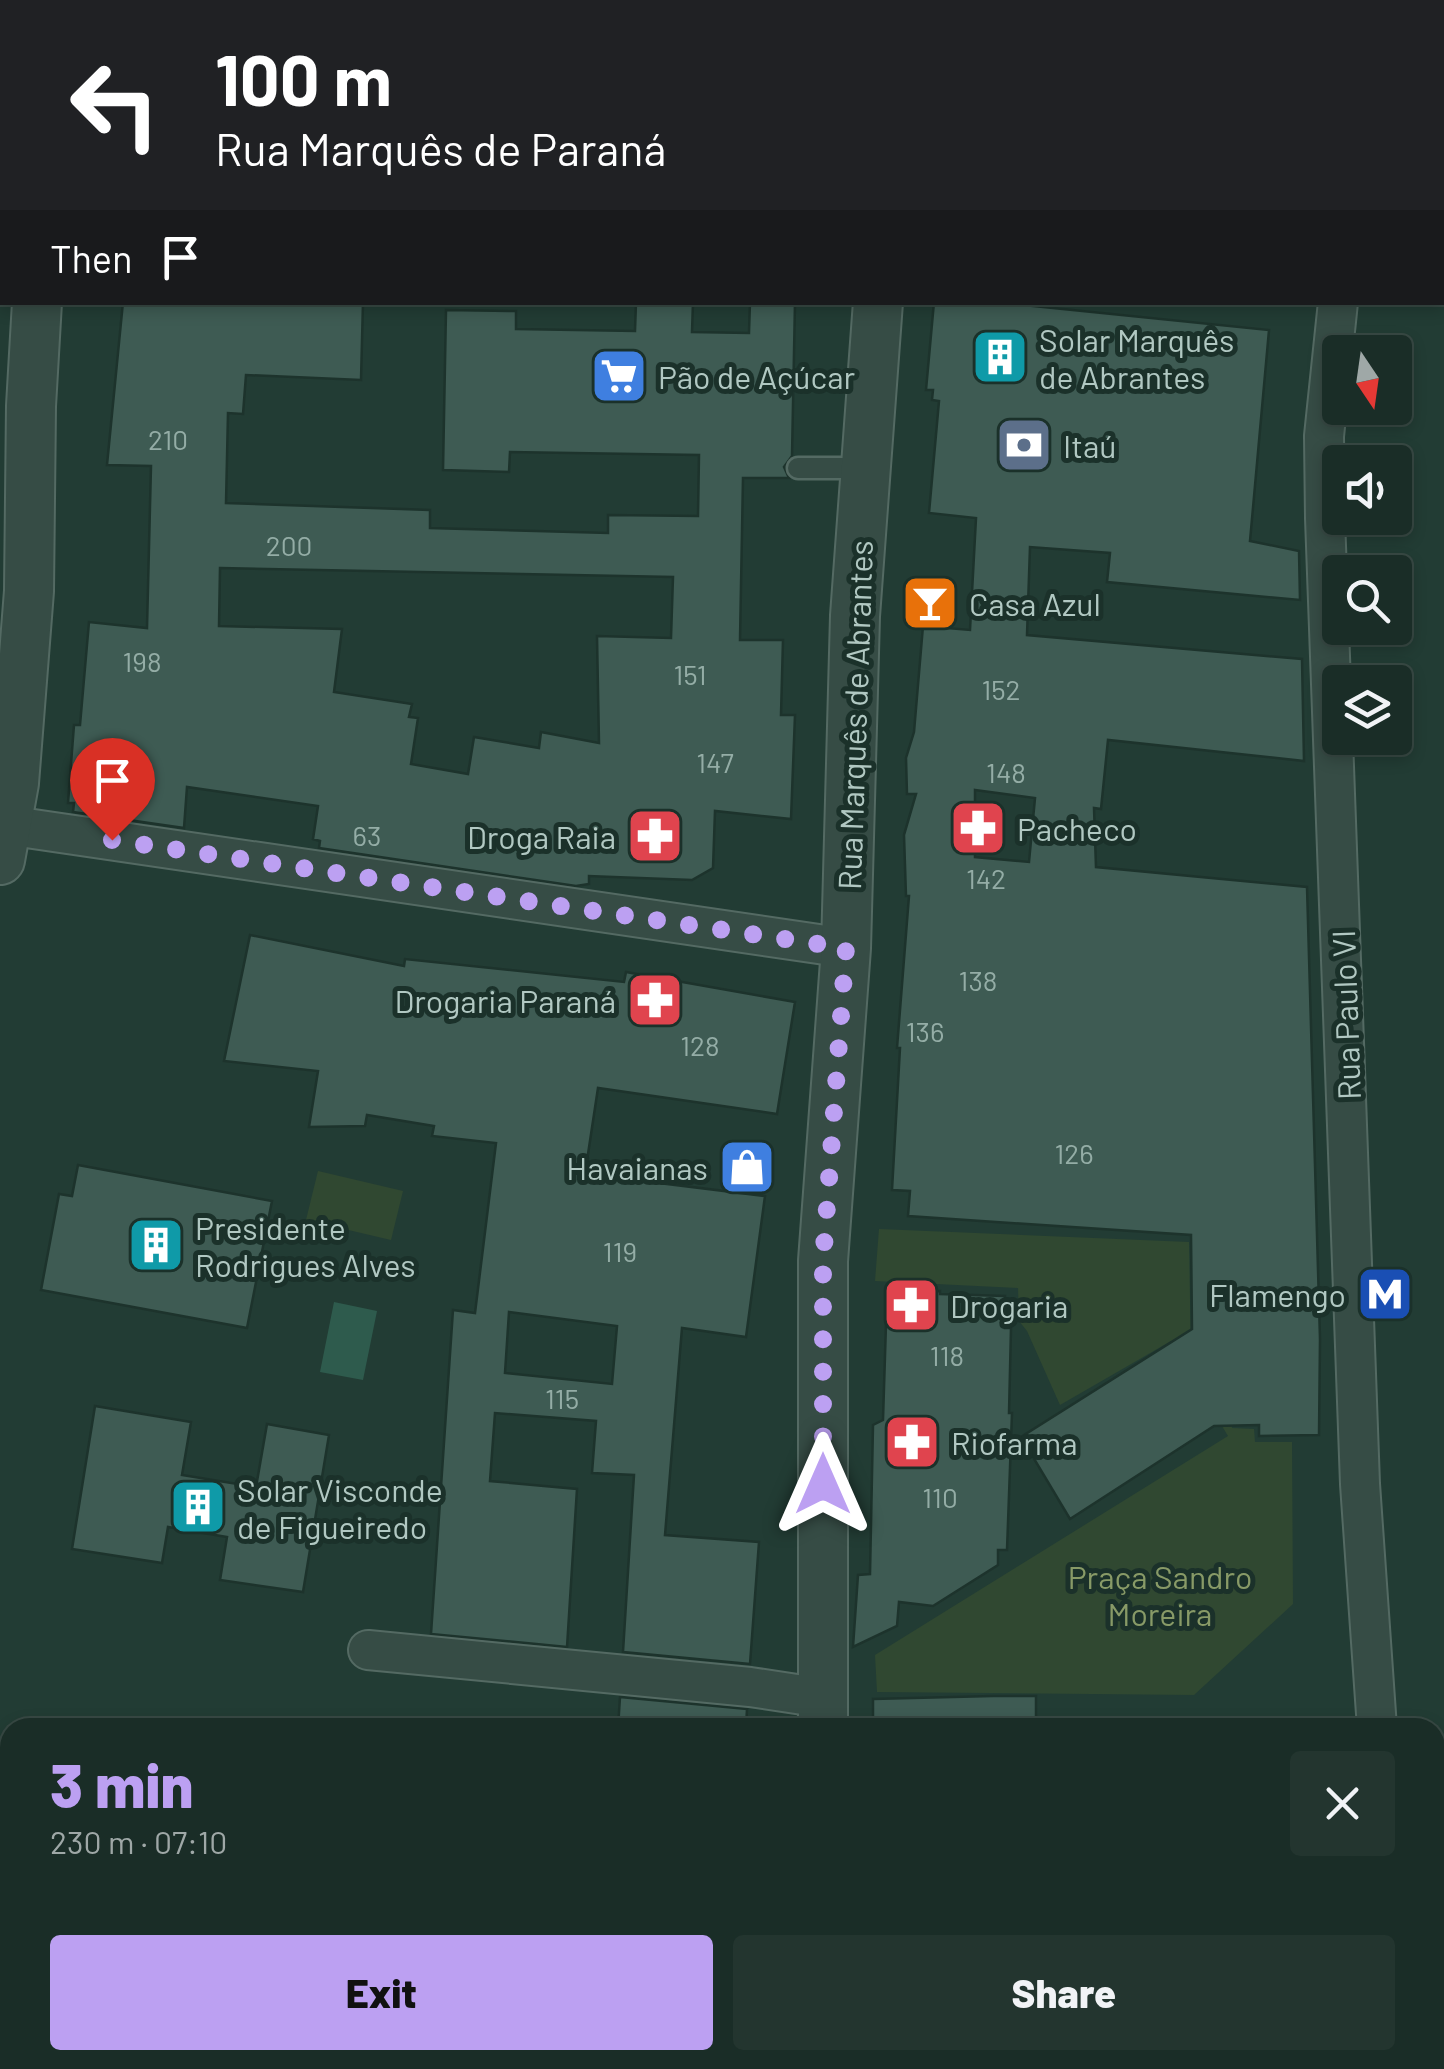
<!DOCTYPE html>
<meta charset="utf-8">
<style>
body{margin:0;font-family:Barlow,sans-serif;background:#23352f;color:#f1f3f6;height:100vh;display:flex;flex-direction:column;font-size:38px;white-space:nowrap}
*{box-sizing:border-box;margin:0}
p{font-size:32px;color:#9fa8a7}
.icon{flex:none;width:55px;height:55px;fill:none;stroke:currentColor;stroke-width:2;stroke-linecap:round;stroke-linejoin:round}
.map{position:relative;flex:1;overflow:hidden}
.side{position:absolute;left:0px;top:1718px;width:1445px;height:352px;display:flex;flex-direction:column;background:#1a2d27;border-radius:30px 30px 0 0;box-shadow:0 5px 15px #0003,0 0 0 2px #384944}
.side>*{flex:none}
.top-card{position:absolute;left:0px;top:0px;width:1445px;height:305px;box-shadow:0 5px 15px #0003,0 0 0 2px #384944;background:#202124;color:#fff;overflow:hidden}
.needle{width:65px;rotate:167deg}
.buttons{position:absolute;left:1322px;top:335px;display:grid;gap:20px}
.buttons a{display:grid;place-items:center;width:90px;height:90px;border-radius:10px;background:#1a2d27;box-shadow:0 5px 15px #0003,0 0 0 2px #384944;font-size:50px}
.pin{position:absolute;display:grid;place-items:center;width:85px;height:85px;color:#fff;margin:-102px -42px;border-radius:50% 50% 50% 0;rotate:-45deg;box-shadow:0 0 10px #0007}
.pin .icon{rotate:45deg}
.me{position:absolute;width:110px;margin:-55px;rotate:0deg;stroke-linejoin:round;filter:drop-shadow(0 0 8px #0008)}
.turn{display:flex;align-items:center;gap:35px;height:210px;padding:0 50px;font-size:45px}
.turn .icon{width:130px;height:130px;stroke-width:2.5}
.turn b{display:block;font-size:70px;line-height:85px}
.then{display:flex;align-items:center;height:95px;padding:0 50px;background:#0003;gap:20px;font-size:38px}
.round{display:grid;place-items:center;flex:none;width:105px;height:105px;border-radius:10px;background:#23352f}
.head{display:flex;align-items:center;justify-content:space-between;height:170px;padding:0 50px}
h1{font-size:60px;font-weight:800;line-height:75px;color:#bca0f2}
.cta{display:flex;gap:20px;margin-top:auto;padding:20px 50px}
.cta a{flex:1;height:115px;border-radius:10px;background:#bca0f2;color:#111;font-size:40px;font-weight:800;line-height:115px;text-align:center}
.cta a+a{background:#23352f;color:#f1f3f6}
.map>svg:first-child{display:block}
.green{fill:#304831}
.water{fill:#2e5b4d}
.building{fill:#3e5b53;stroke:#1d332c;stroke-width:2.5;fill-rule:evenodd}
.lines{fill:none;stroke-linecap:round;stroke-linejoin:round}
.service-casing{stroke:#546a63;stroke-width:25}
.minor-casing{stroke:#546a63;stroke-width:42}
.tertiary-casing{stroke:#546a63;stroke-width:52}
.service{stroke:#364c45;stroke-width:20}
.minor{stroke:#364c45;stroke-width:38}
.tertiary{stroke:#364c45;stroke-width:48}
.route{stroke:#bca0f2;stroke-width:18;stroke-dasharray:0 32.4}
.labels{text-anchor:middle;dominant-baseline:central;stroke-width:10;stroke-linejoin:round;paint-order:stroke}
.number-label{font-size:28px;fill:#94ada6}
.poi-label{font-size:32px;fill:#b1c8c2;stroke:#1b312a;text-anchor:start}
.street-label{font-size:32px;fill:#b1c8c2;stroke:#1b312a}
.park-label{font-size:32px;fill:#889a67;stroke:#1b312a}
</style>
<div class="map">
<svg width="1444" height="2069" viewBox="0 0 1444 2069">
<rect width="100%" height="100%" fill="#223c34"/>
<g class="green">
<path d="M318 1171 403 1191 391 1240 306 1220Z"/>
<path d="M879 1229 1189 1242 1191 1356 1225 1357 1232 1428 1254 1429 1255 1442H1292L1293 1604 1194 1695 877 1692 875 1655 1228 1436 1171 1341 1060 1405 1027 1331 1019 1321 1018 1288 875 1281Z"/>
</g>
<path class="water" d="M334 1302 377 1311 363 1380 320 1372Z"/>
<g class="building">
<path d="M123 302H363L361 380 246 375 243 414 228 413 226 503 430 510V528L608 533V515L698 516 699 455 510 452 509 472 443 470 446 310 516 311V329L635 331 636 302H693L692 332 749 333 750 302H795L792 456 784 467 789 478H743L740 640H783L781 715H795L791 819 715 811 713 868 692 880 589 876V884L576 886 319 848 320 841 313 839 318 806 187 787 184 828 73 812 74 803H68L74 725H80L89 622 147 628 151 466 107 465ZM220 568 673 577 671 638 597 636 599 743 541 732 539 748 474 737 468 774 411 764 418 718 409 717 412 704 334 692 342 629 219 626Z"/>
<path d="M934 302H994L1269 330 1250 541 1299 551 1300 600 1107 582 1110 553 1030 547 1027 635 1302 659 1304 761 1108 740 1101 809 1094 808 1096 867 1307 887 1320 1339 1319 1435 1259 1436V1425L1214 1426 1070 1519 1021 1437 1192 1329 1191 1235 908 1216 910 1191 892 1190 900 1048H897L909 896H906L904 835 916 794H907L906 758 914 732 923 626 970 630 976 518 929 513 939 401 932 400 933 390H926ZM975 790 1035 798 1029 862 975 857Z"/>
<path d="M250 935 404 966 405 959 624 982 626 972 795 1002 777 1114 598 1088 585 1174 765 1196 746 1337 682 1328 665 1535 759 1542 750 1664 623 1652 634 1475 592 1473 596 1421 495 1413 490 1481 577 1489 567 1647 431 1634 453 1310 475 1313 496 1143 432 1136 434 1126 367 1115 365 1126 309 1127 318 1071 224 1061ZM509 1312 617 1326 612 1384 505 1373Z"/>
<path d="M78 1165 272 1201 247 1328 41 1290 59 1194 72 1196Z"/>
<path d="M940 1291V1294L1005 1296V1328H1011L1009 1413H1012L1007 1550H998V1565L933 1606 899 1602 897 1626 853 1647 858 1575 870 1574 873 1425 883 1420 887 1292Z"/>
<path d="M95 1406 191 1422 182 1475 256 1487 267 1424 329 1435 303 1592 220 1580 227 1537 168 1527 162 1563 72 1549Z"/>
<path d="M993 1696H1036V1728H873V1699Z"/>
<path d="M620 1697 747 1709 746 1728H618Z"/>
</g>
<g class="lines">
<g class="service-casing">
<path id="service" d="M798 468H866"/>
</g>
<g class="minor-casing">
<g id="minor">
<path d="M1384 2V0"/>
<path d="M1338 302 1324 436 1325 518 1360 1484 1377 1728"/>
<path d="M6 825 846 948"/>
<path d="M368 1650 750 1687 823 1698"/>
<path d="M1435 1801 1444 1785"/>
<path d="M0 2038 10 2039"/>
<path d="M271 2060 383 2069"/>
<path d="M1404 2060 1405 2069"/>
</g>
</g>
<g class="tertiary-casing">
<g id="tertiary">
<path d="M71 2V0"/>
<path d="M897 2V0"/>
<path d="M0 860 14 783 29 591 31 406 37 302"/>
<path d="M823 1728V1261L846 948 855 616 878 302"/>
<path d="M816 2069V2060"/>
</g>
</g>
<use href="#service" class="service"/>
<use href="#minor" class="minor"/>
<use href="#tertiary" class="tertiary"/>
</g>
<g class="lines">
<path class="route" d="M112 840 846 948 823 1261V1484"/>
</g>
<defs>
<g id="building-square" transform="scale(2.875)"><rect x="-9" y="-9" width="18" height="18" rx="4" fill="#0f9aa8" stroke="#1b312a"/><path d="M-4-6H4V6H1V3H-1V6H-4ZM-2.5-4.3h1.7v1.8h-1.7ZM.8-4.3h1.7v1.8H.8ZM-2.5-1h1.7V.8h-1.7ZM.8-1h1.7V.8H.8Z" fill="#fff"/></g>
<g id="supermarket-square" transform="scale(2.875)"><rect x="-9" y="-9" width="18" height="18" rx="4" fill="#3f7fe0" stroke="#1b312a"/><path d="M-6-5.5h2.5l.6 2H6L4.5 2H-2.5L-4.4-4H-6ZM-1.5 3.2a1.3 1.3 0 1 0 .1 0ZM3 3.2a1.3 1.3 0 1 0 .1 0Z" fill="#fff"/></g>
<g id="bank-square" transform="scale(2.875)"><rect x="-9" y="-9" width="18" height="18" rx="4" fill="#5c6f8a" stroke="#1b312a"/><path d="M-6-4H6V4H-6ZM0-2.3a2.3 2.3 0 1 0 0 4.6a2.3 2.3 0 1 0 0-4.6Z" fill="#fff"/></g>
<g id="bar-square" transform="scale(2.875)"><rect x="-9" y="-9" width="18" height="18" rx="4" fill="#e8710a" stroke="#1b312a"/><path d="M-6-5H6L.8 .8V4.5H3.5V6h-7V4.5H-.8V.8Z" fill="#fff"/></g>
<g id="pharmacy-square" transform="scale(2.875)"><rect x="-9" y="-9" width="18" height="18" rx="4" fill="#e0444e" stroke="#1b312a"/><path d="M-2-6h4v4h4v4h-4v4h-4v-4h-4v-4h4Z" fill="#fff"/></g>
<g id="shop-square" transform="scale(2.875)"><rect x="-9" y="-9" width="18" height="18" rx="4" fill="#3f7fe0" stroke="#1b312a"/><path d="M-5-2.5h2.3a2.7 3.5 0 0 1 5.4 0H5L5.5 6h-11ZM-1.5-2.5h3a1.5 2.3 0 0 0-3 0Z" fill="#fff"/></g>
<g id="metro-square" transform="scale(2.875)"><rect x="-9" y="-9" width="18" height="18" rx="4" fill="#1a4fb4" stroke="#1b312a"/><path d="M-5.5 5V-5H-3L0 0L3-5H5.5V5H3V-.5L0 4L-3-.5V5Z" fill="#fff"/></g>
</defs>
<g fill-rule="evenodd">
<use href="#building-square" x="1000" y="357"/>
<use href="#supermarket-square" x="619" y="376"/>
<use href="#bank-square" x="1024" y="445"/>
<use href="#bar-square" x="930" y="603"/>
<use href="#pharmacy-square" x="978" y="828"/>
<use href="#pharmacy-square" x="655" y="836"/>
<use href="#pharmacy-square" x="655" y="1000"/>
<use href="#shop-square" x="747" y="1167"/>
<use href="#building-square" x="156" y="1245"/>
<use href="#metro-square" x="1385" y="1294"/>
<use href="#pharmacy-square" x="911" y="1305"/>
<use href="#pharmacy-square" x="912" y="1442"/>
<use href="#building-square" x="198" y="1507"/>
</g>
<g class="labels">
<g class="number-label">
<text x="168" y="439">210</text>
<text x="289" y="545">200</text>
<text x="142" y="661">198</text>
<text x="690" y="674">151</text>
<text x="1001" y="689">152</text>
<text x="715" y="762">147</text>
<text x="1006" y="772">148</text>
<text x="367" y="835">63</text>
<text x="986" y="878">142</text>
<text x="978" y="980">138</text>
<text x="925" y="1031">136</text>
<text x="700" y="1045">128</text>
<text x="1074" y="1153">126</text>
<text x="620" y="1251">119</text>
<text x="947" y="1355">118</text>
<text x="562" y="1398">115</text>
<text x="940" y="1497">110</text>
</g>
<g class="poi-label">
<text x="1039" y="339">Solar Marquês<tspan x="1039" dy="37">de Abrantes</tspan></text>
<text x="658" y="376">Pão de Açúcar</text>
<text x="1063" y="445">Itaú</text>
<text x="969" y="603">Casa Azul</text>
<text x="1017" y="828">Pacheco</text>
<text x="616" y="836" text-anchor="end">Droga Raia</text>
<text x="616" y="1000" text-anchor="end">Drogaria Paraná</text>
<text x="708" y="1167" text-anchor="end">Havaianas</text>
<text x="195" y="1227">Presidente<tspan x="195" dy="37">Rodrigues Alves</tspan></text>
<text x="1346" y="1294" text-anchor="end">Flamengo</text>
<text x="950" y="1305">Drogaria</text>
<text x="951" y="1442">Riofarma</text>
<text x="237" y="1489">Solar Visconde<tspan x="237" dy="37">de Figueiredo</tspan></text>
</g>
<g class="street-label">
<text transform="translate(854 715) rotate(-88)">Rua Marquês de Abrantes</text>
<text transform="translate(1345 1015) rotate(-92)">Rua Paulo VI</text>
</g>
<g class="park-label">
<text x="1160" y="1576">Praça Sandro<tspan x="1160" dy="37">Moreira</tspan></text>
</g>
</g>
</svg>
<div class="buttons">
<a><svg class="needle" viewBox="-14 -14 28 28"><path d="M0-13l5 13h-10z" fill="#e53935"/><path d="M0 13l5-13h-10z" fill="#9fa8a7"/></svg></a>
<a><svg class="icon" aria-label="sound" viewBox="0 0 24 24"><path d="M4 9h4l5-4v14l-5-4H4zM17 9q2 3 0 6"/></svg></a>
<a><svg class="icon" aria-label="search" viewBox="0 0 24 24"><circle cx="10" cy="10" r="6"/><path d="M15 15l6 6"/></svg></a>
<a><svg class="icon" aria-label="layers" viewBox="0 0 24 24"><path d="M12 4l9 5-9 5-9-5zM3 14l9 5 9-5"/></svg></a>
</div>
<div class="pin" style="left:112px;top:840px;background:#d93025"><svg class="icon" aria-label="arrive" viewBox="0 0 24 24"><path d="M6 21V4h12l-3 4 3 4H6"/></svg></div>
<svg class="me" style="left:823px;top:1484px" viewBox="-20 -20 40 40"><path d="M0-17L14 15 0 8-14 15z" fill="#bca0f2" stroke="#fff" stroke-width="4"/></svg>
<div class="top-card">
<div class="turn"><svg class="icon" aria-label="left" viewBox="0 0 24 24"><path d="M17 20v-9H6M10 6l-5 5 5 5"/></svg><div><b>100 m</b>Rua Marquês de Paraná</div></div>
<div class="then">Then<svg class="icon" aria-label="arrive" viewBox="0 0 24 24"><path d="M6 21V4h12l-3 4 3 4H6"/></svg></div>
</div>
<section class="side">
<div class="head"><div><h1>3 min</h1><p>230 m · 07:10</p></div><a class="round"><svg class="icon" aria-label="close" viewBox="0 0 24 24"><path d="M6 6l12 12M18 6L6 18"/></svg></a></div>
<div class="cta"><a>Exit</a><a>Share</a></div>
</section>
</div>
